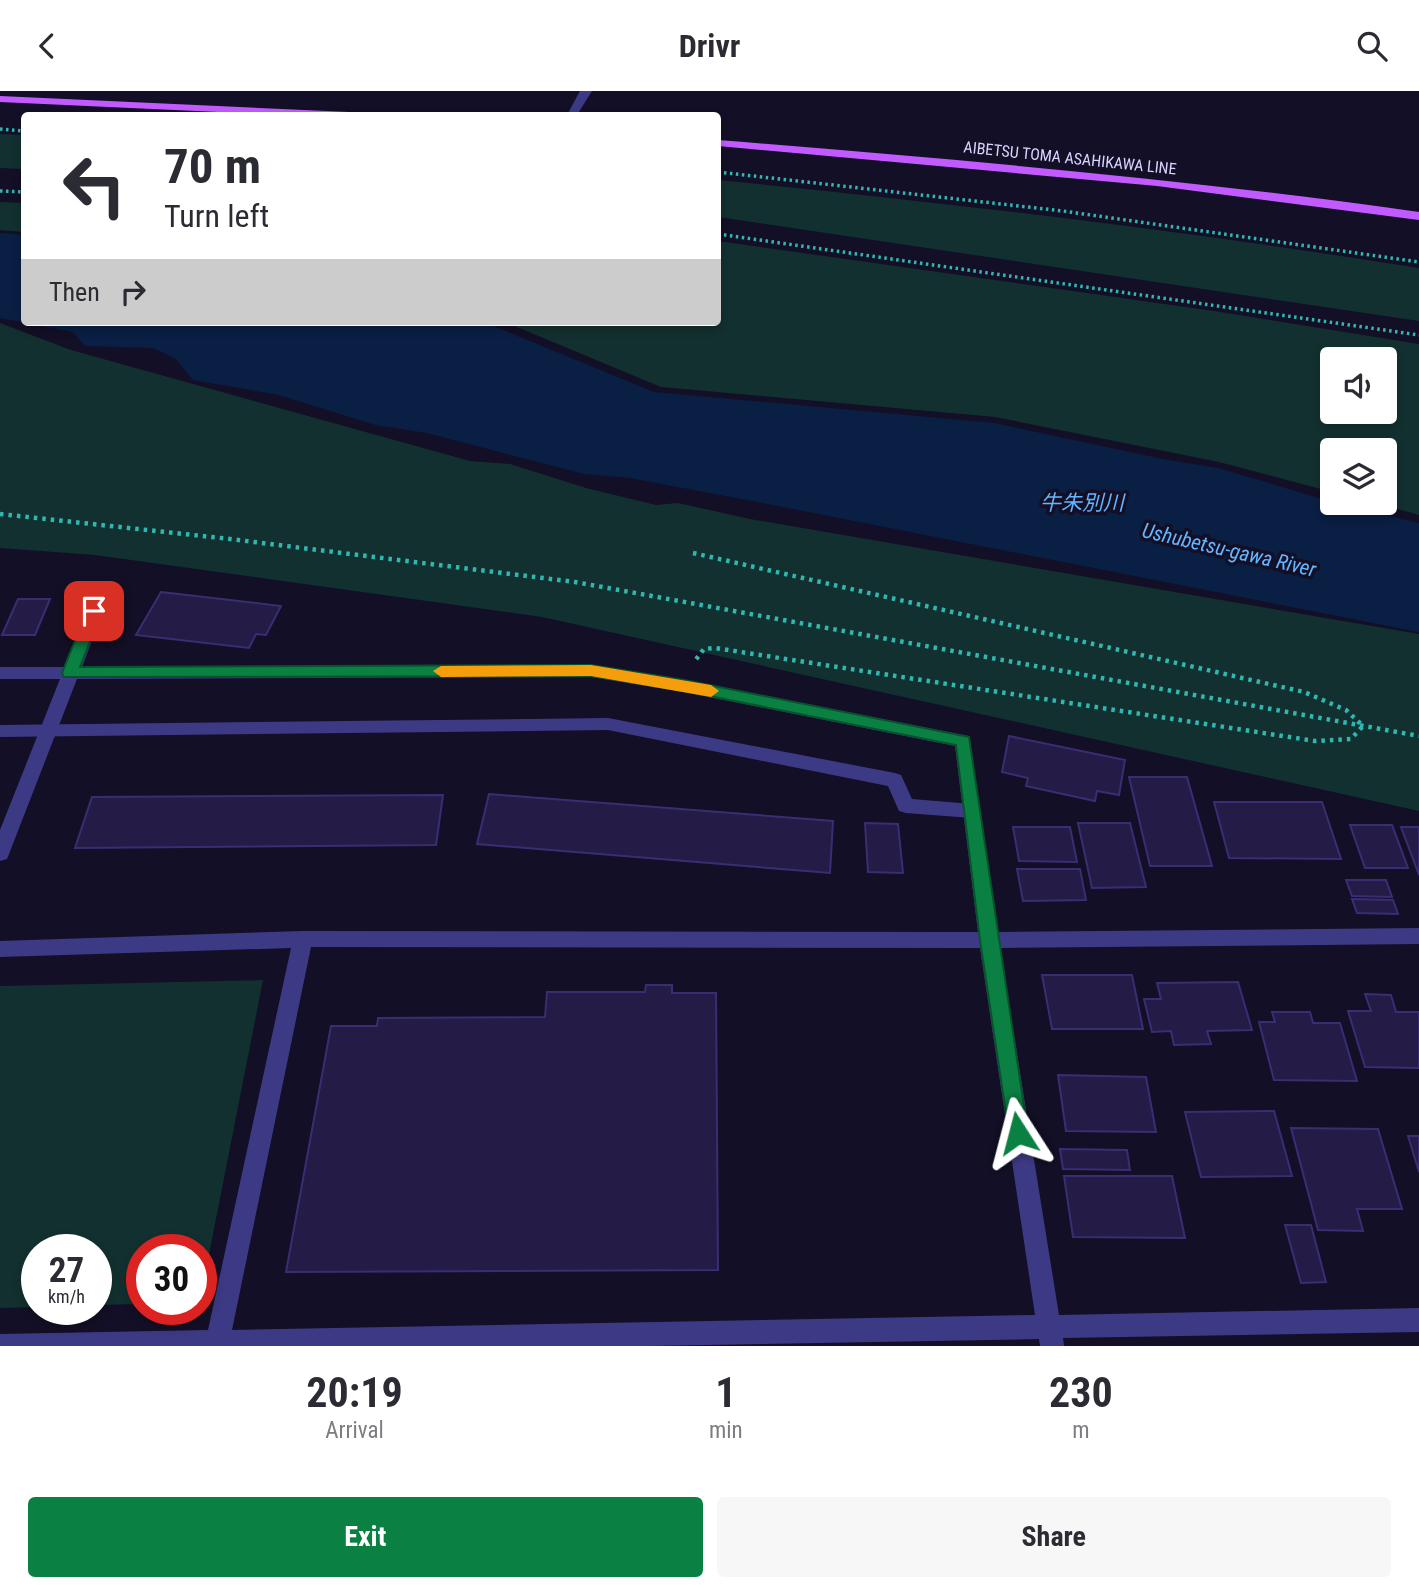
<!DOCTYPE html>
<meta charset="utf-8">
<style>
body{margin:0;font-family:"Roboto Condensed","Noto Sans JP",sans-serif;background:#f7f7f7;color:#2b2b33;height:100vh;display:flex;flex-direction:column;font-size:26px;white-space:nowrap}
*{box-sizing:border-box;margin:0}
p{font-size:23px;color:#7c7c81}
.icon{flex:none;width:38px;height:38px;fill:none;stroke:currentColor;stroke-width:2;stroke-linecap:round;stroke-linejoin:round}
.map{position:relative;height:1255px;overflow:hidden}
.side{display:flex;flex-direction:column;background:#fff;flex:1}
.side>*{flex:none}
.banner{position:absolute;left:21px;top:21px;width:700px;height:214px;border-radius:7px;box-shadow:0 4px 10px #0003;background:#fff;color:#2b2b33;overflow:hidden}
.buttons{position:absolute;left:1320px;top:256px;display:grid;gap:14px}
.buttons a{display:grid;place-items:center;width:77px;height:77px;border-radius:7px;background:#fff;box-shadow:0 4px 10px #0003;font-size:35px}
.speed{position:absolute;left:21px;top:1143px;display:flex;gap:14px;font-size:35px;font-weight:700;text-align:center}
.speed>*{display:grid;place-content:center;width:91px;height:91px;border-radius:50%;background:#fff;box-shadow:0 4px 10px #0003;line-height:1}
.speed small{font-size:18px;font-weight:400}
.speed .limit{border:10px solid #d22;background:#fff;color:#111}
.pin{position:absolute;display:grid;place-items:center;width:60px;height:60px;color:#fff;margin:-30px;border-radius:14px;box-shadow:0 4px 10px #0006}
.me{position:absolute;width:77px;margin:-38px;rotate:351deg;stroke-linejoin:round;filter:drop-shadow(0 0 5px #0008)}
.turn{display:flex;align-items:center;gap:24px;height:147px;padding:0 28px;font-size:32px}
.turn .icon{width:91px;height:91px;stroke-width:2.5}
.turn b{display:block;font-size:49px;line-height:60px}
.then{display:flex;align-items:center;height:66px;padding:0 28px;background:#0003;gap:14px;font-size:26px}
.eta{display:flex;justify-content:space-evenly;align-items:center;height:119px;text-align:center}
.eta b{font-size:42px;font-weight:700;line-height:49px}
.cta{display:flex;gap:14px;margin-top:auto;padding:14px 28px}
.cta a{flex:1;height:80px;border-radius:7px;background:#0b8043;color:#fff;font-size:28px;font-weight:700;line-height:80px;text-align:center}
.cta a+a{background:#f7f7f7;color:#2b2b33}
header{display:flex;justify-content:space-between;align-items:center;height:91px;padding:0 28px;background:#fff;font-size:32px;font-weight:700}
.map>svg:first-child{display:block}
.green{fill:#12302f;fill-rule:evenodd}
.water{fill:#0a1f44}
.building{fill:#241b47;stroke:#3b2d73;stroke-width:2}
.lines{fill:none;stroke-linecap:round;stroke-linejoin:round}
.path-far1{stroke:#2fb8b0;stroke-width:3.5;stroke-dasharray:2.5 3.5;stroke-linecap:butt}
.path{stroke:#2fb8b0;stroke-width:4.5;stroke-dasharray:3.5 5;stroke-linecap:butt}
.lane{fill:#3d3a85;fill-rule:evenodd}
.street{fill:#3d3a85;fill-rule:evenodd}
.primary{fill:#c25bff;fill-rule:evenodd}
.route{fill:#0b8043;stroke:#07532c;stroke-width:2}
.slow{fill:#f59e0b}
.labels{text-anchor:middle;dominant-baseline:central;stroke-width:7;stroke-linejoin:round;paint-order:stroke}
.far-street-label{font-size:16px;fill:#d9d4ff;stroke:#130f26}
.water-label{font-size:21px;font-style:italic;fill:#62b6ff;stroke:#130f26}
</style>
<header><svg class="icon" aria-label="back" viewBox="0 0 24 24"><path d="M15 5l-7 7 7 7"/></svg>Drivr<svg class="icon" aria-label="search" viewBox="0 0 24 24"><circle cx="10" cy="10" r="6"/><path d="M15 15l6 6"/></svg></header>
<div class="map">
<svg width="1419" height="1255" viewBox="0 0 1419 1255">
<rect width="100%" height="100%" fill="#130f26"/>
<g class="green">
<path d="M0 43 24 44V78L0 77Z"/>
<path d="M718 89C952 112 1186 140 1419 177V230L718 126Z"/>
<path d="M0 111 24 112V141L0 139Z"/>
<path d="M718 150 1214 220 1419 253V424L1372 411H1384V359H1332V401L1219 371 995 326 661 296 505 231H718ZM1332 268H1384V320H1332Z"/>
<path d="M0 232 71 259 470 370 510 373 586 397 656 414 678 412 750 428 1419 543V720L542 526 95 464 0 457Z"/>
<path d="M263 889 201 1204V1158H142V1213L96 1214V1158H37V1216L0 1217V895Z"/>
</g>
<path class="water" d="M0 142 24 144V231H484L654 301 994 332 1163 368 1218 377 1332 411 1419 432V541L778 415 630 387 584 383 427 342 375 334 279 304 193 289 176 268 153 257 85 255 73 241 0 227Z"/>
<g class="building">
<path d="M161 501 281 515 266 544 256 543 249 557 136 544Z"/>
<path d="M18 508H50L35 544H2Z"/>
<path d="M1009 645 1125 669 1119 704 1097 700 1095 710 1026 695 1028 687 1002 681Z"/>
<path d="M1129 686H1187L1212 775H1150Z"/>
<path d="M489 703 833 730 830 782 477 753Z"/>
<path d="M443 704 436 754 75 757 92 706Z"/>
<path d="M1214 711H1322L1341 768 1229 767Z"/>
<path d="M865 732 898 733 903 782 868 781Z"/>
<path d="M1078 732H1130L1146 796 1092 797Z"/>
<path d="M1350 734H1392L1408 777H1365Z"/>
<path d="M1013 736H1070L1077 771 1019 770Z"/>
<path d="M1401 736H1419V784Z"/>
<path d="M1017 778H1080L1086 809 1023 810Z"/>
<path d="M1346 789H1386L1392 806 1352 805Z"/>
<path d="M1352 808 1393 809 1398 823 1357 822Z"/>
<path d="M1042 884H1132L1143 938H1052Z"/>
<path d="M1238 891 1252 939 1207 940 1211 953 1174 954 1171 940 1152 941 1144 908H1161L1157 892Z"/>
<path d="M646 894H672V902H716L718 1179 286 1181 331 935H377L378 927 545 926 547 901H645Z"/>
<path d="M1365 903 1391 904 1396 921H1419V977L1365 976 1348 920H1371Z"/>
<path d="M1272 921H1310L1313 932H1340L1357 990 1274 989 1259 931H1275Z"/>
<path d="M1058 984 1146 986 1156 1041 1066 1040Z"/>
<path d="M1274 1020 1292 1085 1201 1086 1185 1021Z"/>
<path d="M1291 1037 1378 1038 1402 1118H1357L1363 1140 1318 1139Z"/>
<path d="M1408 1045H1419V1081Z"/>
<path d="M1060 1058 1127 1059 1130 1079 1063 1078Z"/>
<path d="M1064 1085H1172L1185 1147 1073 1146Z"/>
<path d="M1285 1134H1311L1326 1191 1301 1192Z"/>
</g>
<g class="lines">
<g class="path-far1">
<path d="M0 38 24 40"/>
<path d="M718 81 1063 120 1419 171"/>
<path d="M0 100 24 101"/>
<path d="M718 143 1419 244"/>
</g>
<g class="path">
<path d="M0 423 230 448 575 491 1419 645"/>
<path d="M693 462 1304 601 1346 619 1363 635 1351 648 1315 650 715 557 704 558 694 571"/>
</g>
<g class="lane">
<path d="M580 0H592L577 24H567Z"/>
<path d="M608 627 895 682 901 684 912 708 972 713 979 715 981 720 979 725 972 727 906 722 899 720 888 695 608 639 0 646V634Z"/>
</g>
<path class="street" d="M103 495 111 500 82 576 591 574 684 589 969 645 998 841 1419 837V853L1000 857 1059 1224 1419 1217V1241L1063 1247 1064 1255H1040L1039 1248 648 1255H0V1243L208 1239 291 857 0 866V850L303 840 978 841 955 655 684 601 591 586 77 588 9 763 7 768 0 770V739L60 588H0V576H65L95 500ZM311 856 980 857 1035 1224 232 1239Z"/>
<g class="primary">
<path d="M0 5 349 21 355 24H286L0 11Z"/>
<path d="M718 49C952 68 1186 88 1419 121V129L1157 95 718 55Z"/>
</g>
</g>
<path class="route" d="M94 515 102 520 80 576 591 574 684 589 969 646 1028 1042 1026 1048 1018 1051 1011 1048 1009 1042 980 849 956 654 684 600 591 585 64 586 62 582 87 520Z"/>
<path class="slow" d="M591 574 711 594 719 600 711 606 591 585 441 586 433 580 441 575Z"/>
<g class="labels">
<g class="far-street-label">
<text transform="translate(1070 67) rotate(6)">AIBETSU TOMA ASAHIKAWA LINE</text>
</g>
<g class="water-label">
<text x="1082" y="412">牛朱別川</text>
<text transform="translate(1229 459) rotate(13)">Ushubetsu-gawa River</text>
</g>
</g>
</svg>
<div class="buttons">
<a><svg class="icon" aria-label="sound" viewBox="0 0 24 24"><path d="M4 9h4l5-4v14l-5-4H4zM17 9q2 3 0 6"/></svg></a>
<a><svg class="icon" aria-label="layers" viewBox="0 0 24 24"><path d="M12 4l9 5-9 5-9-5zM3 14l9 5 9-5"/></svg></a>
</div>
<div class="speed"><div>27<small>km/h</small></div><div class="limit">30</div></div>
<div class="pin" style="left:94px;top:520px;background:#d93025"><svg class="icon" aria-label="arrive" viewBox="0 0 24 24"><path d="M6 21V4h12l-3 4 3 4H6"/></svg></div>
<svg class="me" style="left:1018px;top:1042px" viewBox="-20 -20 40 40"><path d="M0-17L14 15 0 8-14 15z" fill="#0b8043" stroke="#fff" stroke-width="4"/></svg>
<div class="banner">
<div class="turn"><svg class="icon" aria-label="left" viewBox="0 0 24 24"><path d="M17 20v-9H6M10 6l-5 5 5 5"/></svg><div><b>70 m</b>Turn left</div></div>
<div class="then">Then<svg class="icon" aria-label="right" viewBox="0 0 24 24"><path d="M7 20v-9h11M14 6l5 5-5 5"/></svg></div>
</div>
</div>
<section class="side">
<div class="eta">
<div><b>20:19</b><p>Arrival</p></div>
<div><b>1</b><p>min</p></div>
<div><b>230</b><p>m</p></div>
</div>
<div class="cta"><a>Exit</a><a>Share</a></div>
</section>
